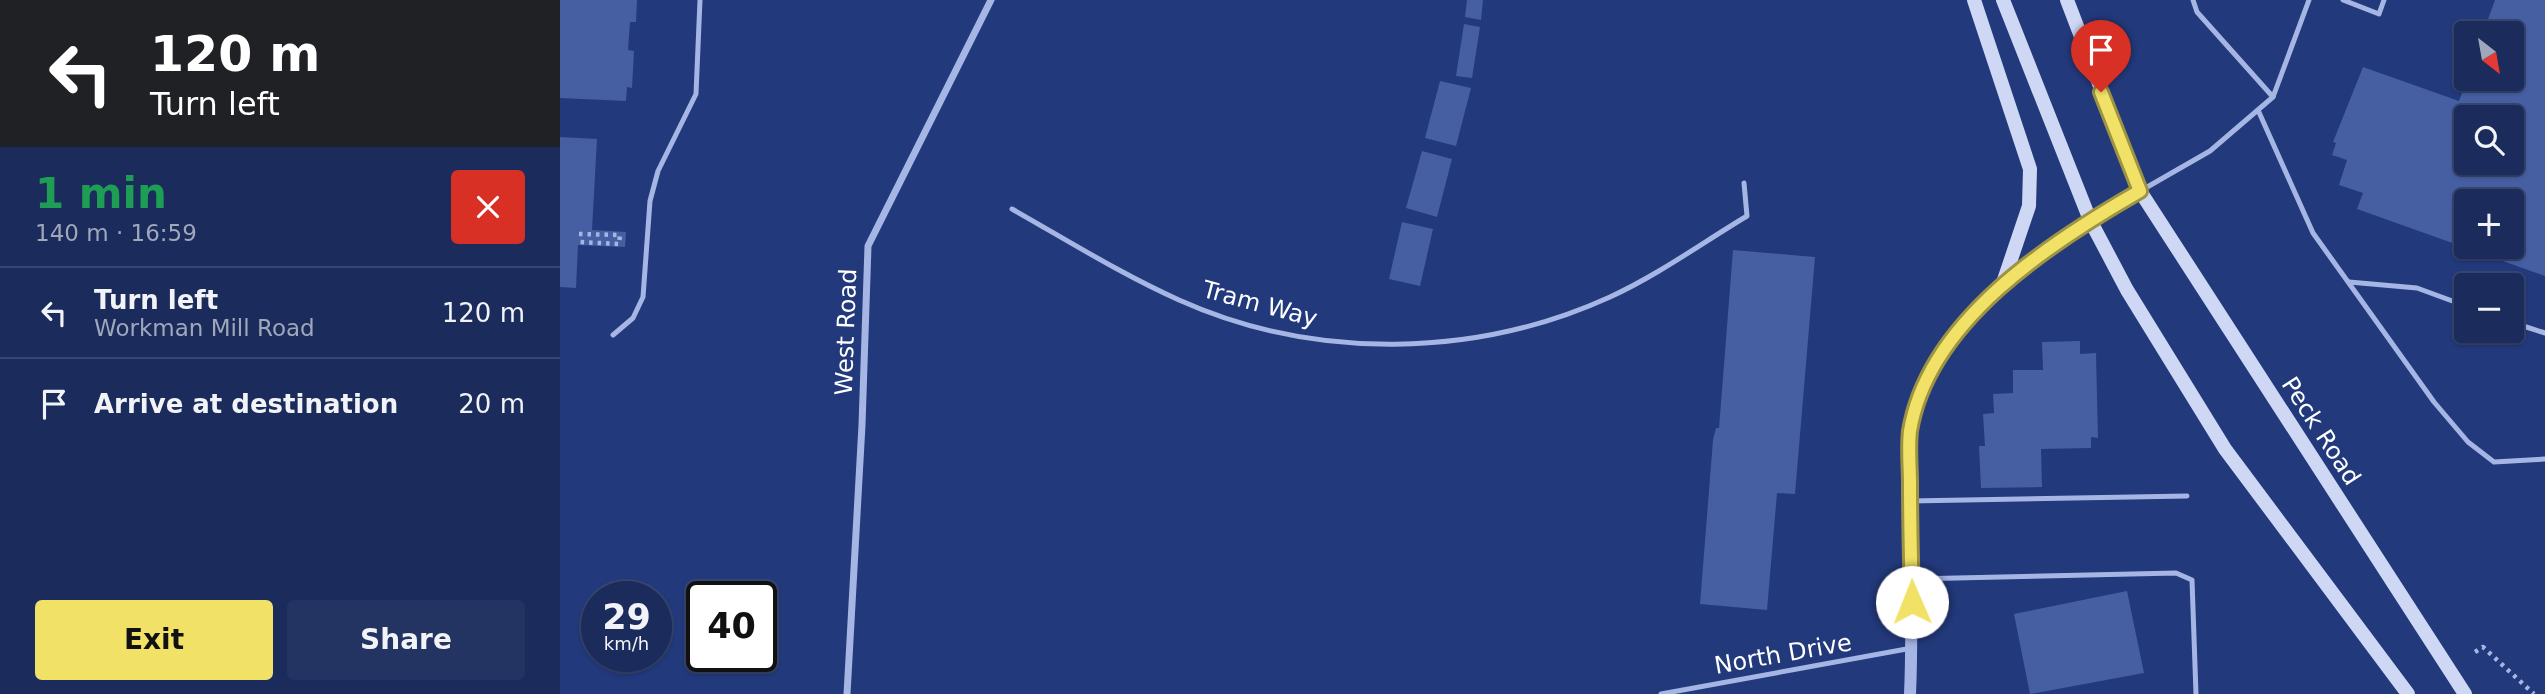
<!DOCTYPE html>
<meta charset="utf-8">
<style>
body{margin:0;font-family:"DejaVu Sans",sans-serif;background:#233362;color:#f1f3f6;height:100vh;display:flex;flex-direction:column;font-size:26px;white-space:nowrap}
*{box-sizing:border-box;margin:0}
p{font-size:23px;color:#9fa7bb}
.icon{flex:none;width:38px;height:38px;fill:none;stroke:currentColor;stroke-width:2;stroke-linecap:round;stroke-linejoin:round}
.map{position:relative;flex:1;overflow:hidden}
.drawer{display:flex;flex-direction:column;background:#1a2b5c;width:560px}
.drawer>*{flex:none}
.hud{background:#202124;color:#fff;overflow:hidden}
.needle{width:46px;rotate:149deg}
.tools{position:absolute;left:1894px;top:21px;display:grid;gap:14px}
.tools a{display:grid;place-items:center;width:70px;height:70px;border-radius:7px;background:#1a2b5c;box-shadow:0 2px 5px #0004,0 0 0 2px #384772;font-size:35px}
.speed{position:absolute;left:21px;top:581px;display:flex;gap:14px;font-size:35px;font-weight:700;text-align:center}
.speed>*{display:grid;place-content:center;width:91px;height:91px;border-radius:50%;background:#1a2b5c;box-shadow:0 2px 5px #0004,0 0 0 2px #384772;line-height:1}
.speed small{font-size:18px;font-weight:400}
.speed .limit{border:4px solid #111;border-radius:10px;background:#fff;color:#111}
.pin{position:absolute;display:grid;place-items:center;width:60px;height:60px;color:#fff;margin:-72px -30px;border-radius:50% 50% 50% 0;rotate:-45deg;box-shadow:0 0 7px #0007}
.pin .icon{rotate:45deg}
.me{position:absolute;width:77px;margin:-38px;rotate:359deg;stroke-linejoin:round;filter:drop-shadow(0 0 5px #0008)}
.turn{display:flex;align-items:center;gap:24px;height:147px;padding:0 35px;font-size:32px}
.turn .icon{width:91px;height:91px;stroke-width:2.5}
.turn b{display:block;font-size:49px;line-height:60px}
.round{display:grid;place-items:center;flex:none;width:74px;height:74px;border-radius:7px;background:#233362}
.head{display:flex;align-items:center;justify-content:space-between;height:119px;padding:0 35px}
h1{font-size:42px;font-weight:600;line-height:52px;color:#1e9e55}
.button{display:flex;gap:14px;margin-top:auto;padding:14px 35px}
.button a{flex:1;height:80px;border-radius:7px;background:#f1e267;color:#111;font-size:28px;font-weight:600;line-height:80px;text-align:center}
.button a+a{background:#233362;color:#f1f3f6}
ul{padding:0;list-style:none}
li{display:flex;align-items:center;gap:21px;height:91px;padding:0 35px;border-top:2px solid #384772}
li div{flex:1}
li b{display:block;font-size:26px}
li em{font-style:normal}
main{display:flex;flex:1;min-height:0}
.map>svg:first-child{display:block}
.building{fill:#465fa2;fill-rule:evenodd}
.lines{fill:none;stroke-linecap:round;stroke-linejoin:round}
.path{stroke:#a5b6e5;stroke-width:4.5;stroke-dasharray:3.5 5;stroke-linecap:butt}
.service{stroke:#a5b6e5;stroke-width:5}
.minor{stroke:#a5b6e5;stroke-width:7}
.tertiary{stroke:#a5b6e5;stroke-width:12}
.secondary{stroke:#ced8f5;stroke-width:14}
.route-casing{stroke:#9d9343;stroke-width:18}
.route{stroke:#f1e267;stroke-width:12}
.labels{text-anchor:middle;dominant-baseline:central;stroke-width:7;stroke-linejoin:round;paint-order:stroke}
.street-label{font-size:24px;fill:#fff;stroke:#22397b}
</style>
<main>
<section class="drawer">
<div class="hud">
<div class="turn"><svg class="icon" aria-label="left" viewBox="0 0 24 24"><path d="M17 20v-9H6M10 6l-5 5 5 5"/></svg><div><b>120 m</b>Turn left</div></div>
</div>
<div class="head"><div><h1>1 min</h1><p>140 m · 16:59</p></div><a class="round" style="background:#d93025;color:#fff"><svg class="icon" aria-label="close" viewBox="0 0 24 24"><path d="M6 6l12 12M18 6L6 18"/></svg></a></div>
<ul>
<li><svg class="icon" aria-label="left" viewBox="0 0 24 24"><path d="M17 20v-9H6M10 6l-5 5 5 5"/></svg><div><b>Turn left</b><p>Workman Mill Road</p></div><em>120 m</em></li>
<li><svg class="icon" aria-label="arrive" viewBox="0 0 24 24"><path d="M6 21V4h12l-3 4 3 4H6"/></svg><div><b>Arrive at destination</b></div><em>20 m</em></li>
</ul>
<div class="button"><a>Exit</a><a>Share</a></div>
</section>
<div class="map">
<svg width="1985" height="694" viewBox="0 0 1985 694">
<rect width="100%" height="100%" fill="#22397b"/>
<g class="building">
<path d="M0 0H77L76 22H70L68 50 74 51 72 88 67 87 66 101 0 98Z"/>
<path d="M907 0H923L921 20 905 17Z"/>
<path d="M1935 0H1985V276L1797 209 1803 193 1779 185 1787 160 1772 155 1776 143 1773 142 1803 67 1899 101 1907 79H1951V33H1923ZM1906 117H1951V163H1906ZM1906 201H1951V247H1906Z"/>
<path d="M904 24 920 27 912 78 896 76Z"/>
<path d="M880 81 911 88 896 146 865 138Z"/>
<path d="M0 137 37 139 32 230 66 232 65 247 18 245 16 288 0 287Z"/>
<path d="M862 151 892 159 877 217 846 208Z"/>
<path d="M842 222 873 229 860 286 829 279Z"/>
<path d="M1173 250 1255 257 1235 494 1217 493 1207 610 1140 604 1153 440 1156 428H1159Z"/>
<path d="M1520 341V354L1536 353 1538 438 1531 437V448L1481 449 1482 487 1421 488 1419 446H1425L1423 414 1434 413 1433 394 1453 393V370H1483L1482 342Z"/>
<path d="M1567 591 1584 673 1470 694 1454 614Z"/>
</g>
<g class="lines">
<g class="path">
<path d="M19 234 60 235 59 244 19 242"/>
<path d="M1915 652 1923 647 1974 694"/>
</g>
<g class="service">
<path d="M1633 0 1637 12 1713 97"/>
<path d="M1783 0 1819 14 1824 0"/>
<path d="M1698 110 1753 233 1874 402 1908 442 1934 462 1985 459"/>
<path d="M1582 190 1650 151 1713 97 1749 0"/>
<path d="M452 209C507 240 561 274 619 300 755 361 916 358 1050 297 1098 275 1142 243 1187 216L1184 183"/>
<path d="M1789 282 1857 288 1906 306"/>
<path d="M1951 322 1985 333"/>
<path d="M53 335 73 318 83 297 90 201 98 171 136 94 140 0"/>
<path d="M1350 501 1627 496"/>
<path d="M1352 579 1616 573 1632 580 1636 694"/>
<path d="M1101 694 1352 648"/>
</g>
<path class="minor" d="M287 694 302 425 308 246 431 0"/>
<path class="tertiary" d="M1350 694C1353 630 1350 567 1350 503 1350 480 1346 451 1351 428 1377 316 1485 245 1580 191"/>
<g class="secondary">
<path d="M1414 0 1470 169 1469 206 1442 286"/>
<path d="M1443 0 1530 220 1567 290 1665 449 1848 694"/>
<path d="M1507 0 1580 191 1905 694"/>
</g>
</g>
<g class="lines">
<g class="route-casing">
<path id="route" d="M1352 602C1351 563 1350 524 1350 484 1350 467 1348 448 1350 431 1368 321 1491 242 1580 191L1541 92"/>
</g>
<use href="#route" class="route"/>
</g>
<g class="labels">
<g class="street-label">
<text transform="translate(700 304) rotate(15)">Tram Way</text>
<text transform="translate(286 332) rotate(-88)">West Road</text>
<text transform="translate(1761 431) rotate(57)">Peck Road</text>
<text transform="translate(1223 654) rotate(-10)">North Drive</text>
</g>
</g>
</svg>
<div class="tools">
<a><svg class="needle" viewBox="-14 -14 28 28"><path d="M0-13l5 13h-10z" fill="#e53935"/><path d="M0 13l5-13h-10z" fill="#9fa7bb"/></svg></a>
<a><svg class="icon" aria-label="search" viewBox="0 0 24 24"><circle cx="10" cy="10" r="6"/><path d="M15 15l6 6"/></svg></a>
<a>+</a>
<a>−</a>
</div>
<div class="speed"><div>29<small>km/h</small></div><div class="limit">40</div></div>
<div class="pin" style="left:1541px;top:92px;background:#d93025"><svg class="icon" aria-label="arrive" viewBox="0 0 24 24"><path d="M6 21V4h12l-3 4 3 4H6"/></svg></div>
<svg class="me" style="left:1352px;top:602px" viewBox="-20 -20 40 40"><circle r="19" fill="#fff"/><path d="M0-13L10 11 0 6-10 11z" fill="#f1e267"/></svg>
</div>
</main>
